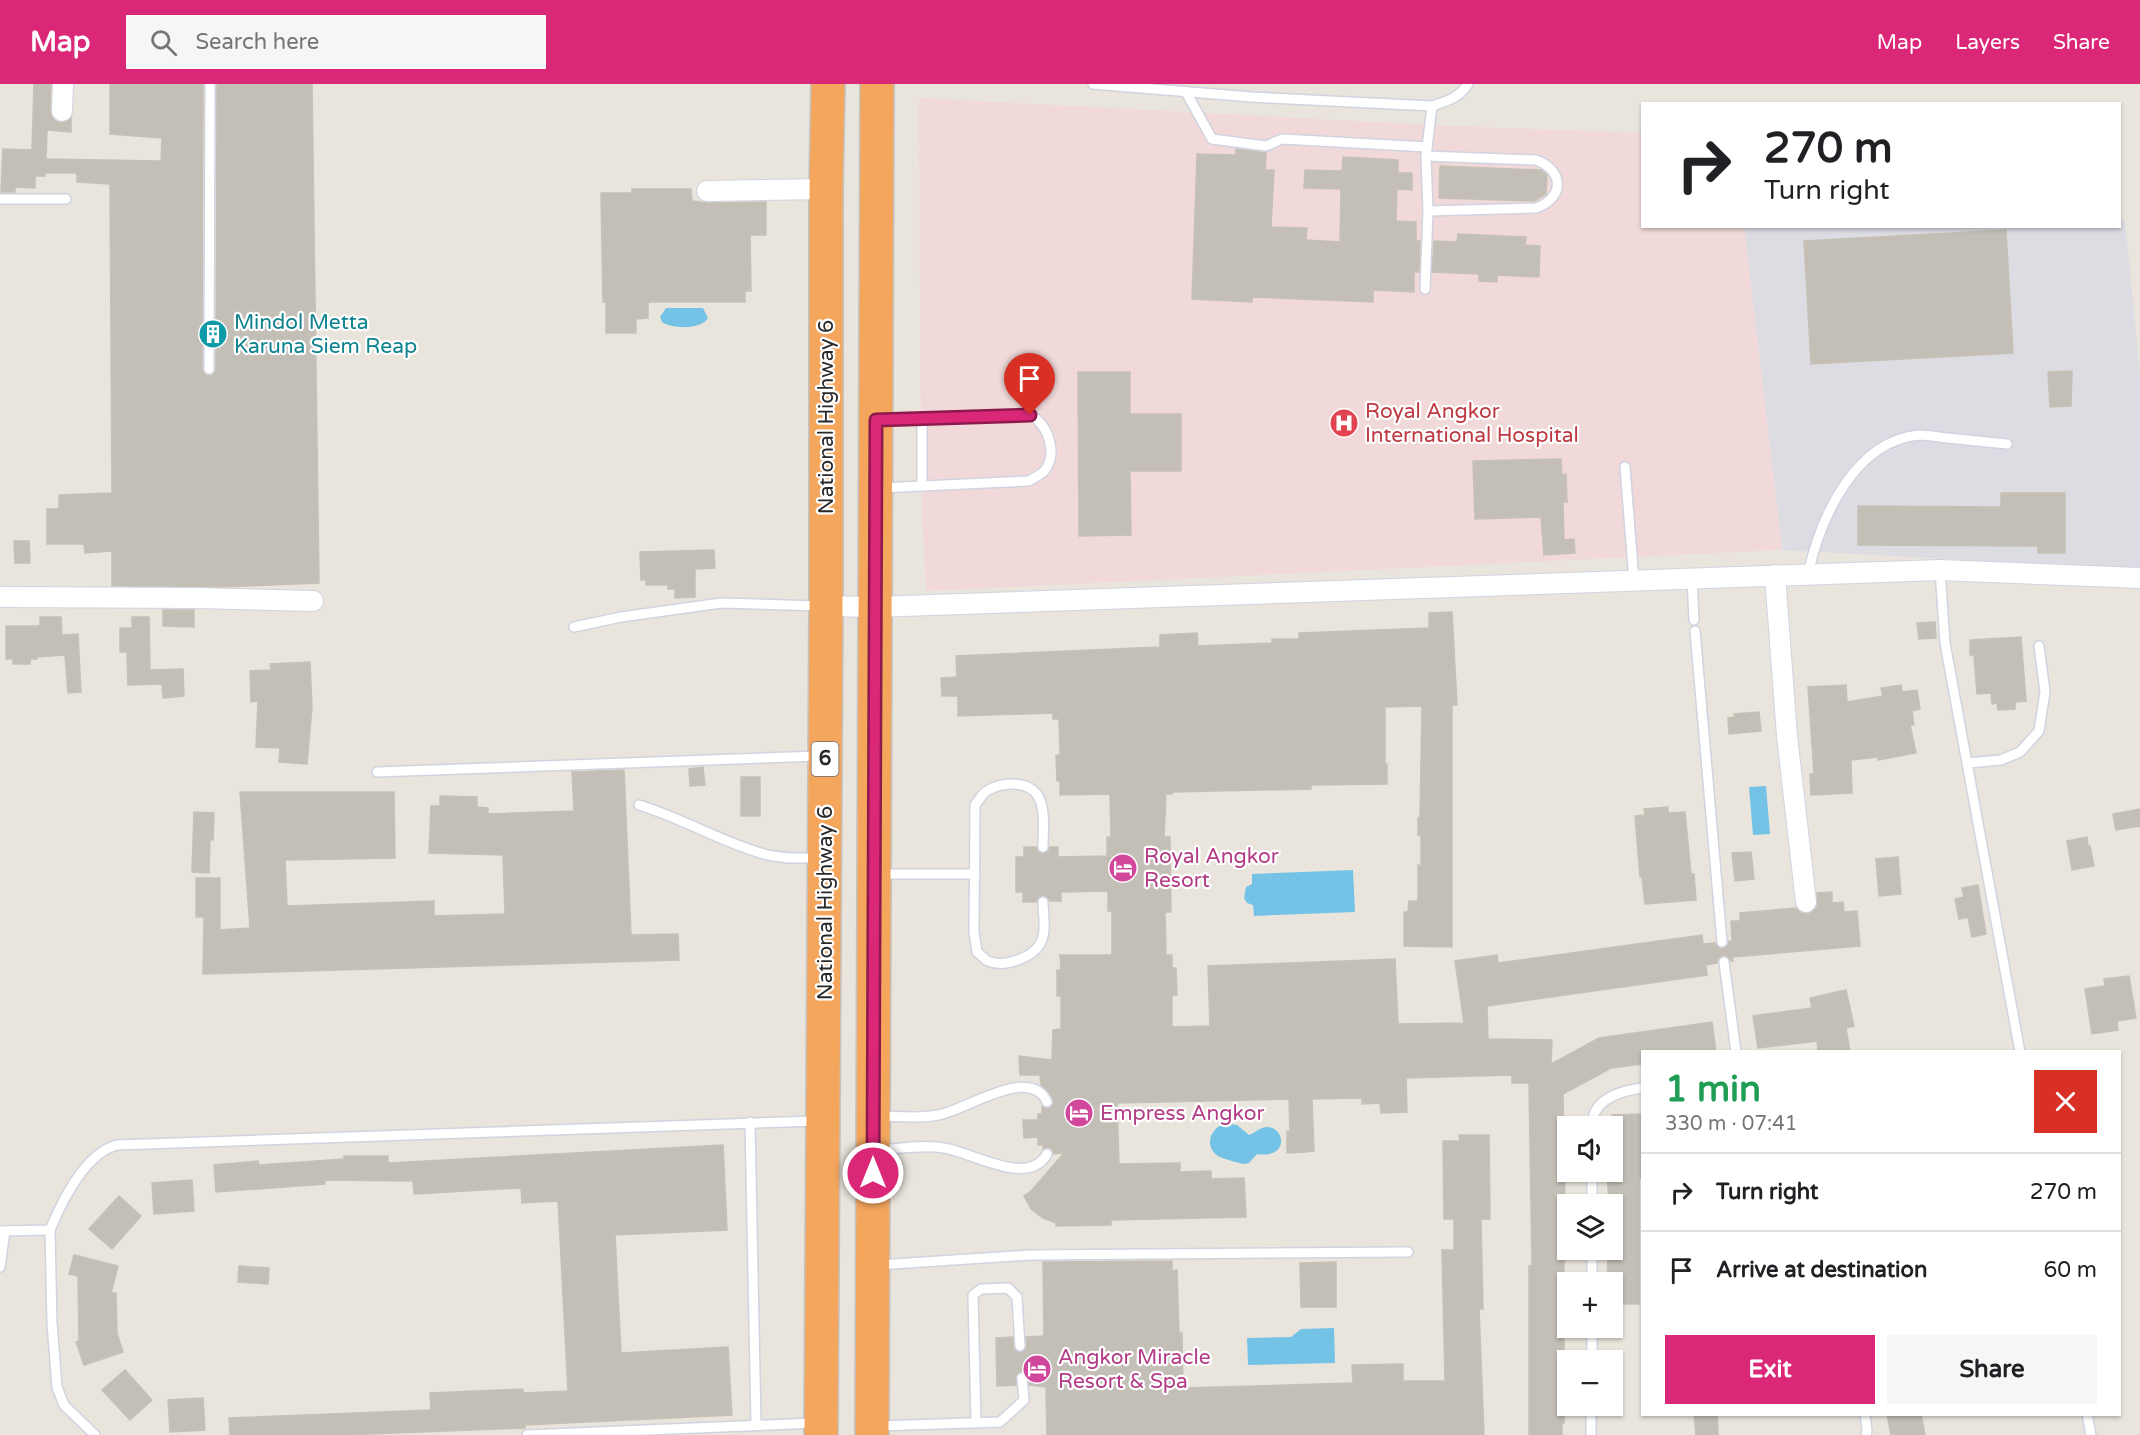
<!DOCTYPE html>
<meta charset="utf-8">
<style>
body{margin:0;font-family:"Varela Round",sans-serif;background:#f6f6f6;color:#202124;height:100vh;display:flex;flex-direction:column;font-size:22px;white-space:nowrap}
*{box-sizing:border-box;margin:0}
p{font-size:20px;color:#757577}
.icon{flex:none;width:33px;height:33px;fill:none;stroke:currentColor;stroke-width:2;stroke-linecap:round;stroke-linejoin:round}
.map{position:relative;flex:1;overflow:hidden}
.drawer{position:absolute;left:1641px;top:966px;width:480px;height:366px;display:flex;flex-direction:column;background:#fff;border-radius:0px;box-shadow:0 2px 4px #0004}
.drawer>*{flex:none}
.banner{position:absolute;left:1641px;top:18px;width:480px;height:126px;border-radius:0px;box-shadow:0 2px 4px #0004;background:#fff;color:#202124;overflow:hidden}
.controls{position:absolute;left:1557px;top:1032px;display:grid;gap:12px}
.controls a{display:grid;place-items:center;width:66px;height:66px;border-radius:0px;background:#fff;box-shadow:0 2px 4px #0004;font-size:30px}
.pin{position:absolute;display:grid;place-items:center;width:51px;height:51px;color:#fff;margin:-62px -26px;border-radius:50% 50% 50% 0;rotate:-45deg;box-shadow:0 0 6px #0007}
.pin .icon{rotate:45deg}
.me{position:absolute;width:66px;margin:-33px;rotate:0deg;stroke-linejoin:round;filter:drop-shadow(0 0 4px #0008)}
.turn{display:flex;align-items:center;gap:21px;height:126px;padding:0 24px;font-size:27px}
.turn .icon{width:78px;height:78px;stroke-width:2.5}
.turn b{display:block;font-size:42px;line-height:51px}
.round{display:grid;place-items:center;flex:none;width:63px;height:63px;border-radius:0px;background:#f6f6f6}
.headline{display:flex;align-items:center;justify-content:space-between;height:102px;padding:0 24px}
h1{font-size:36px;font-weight:700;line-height:45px;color:#1e9e55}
.primary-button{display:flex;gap:12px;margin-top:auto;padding:12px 24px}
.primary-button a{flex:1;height:69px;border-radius:0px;background:#db2777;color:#fff;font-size:24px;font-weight:700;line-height:69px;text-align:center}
.primary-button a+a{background:#f6f6f6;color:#202124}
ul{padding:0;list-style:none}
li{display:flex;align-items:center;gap:18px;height:78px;padding:0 24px;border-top:2px solid #e0e0e0}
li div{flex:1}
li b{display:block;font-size:22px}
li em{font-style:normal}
header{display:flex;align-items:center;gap:36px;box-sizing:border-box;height:84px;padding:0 30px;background:#db2777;color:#fff}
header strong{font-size:28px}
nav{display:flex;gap:33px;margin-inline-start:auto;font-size:21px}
.search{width:420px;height:54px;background:#f6f6f6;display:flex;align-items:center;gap:15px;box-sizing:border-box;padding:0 21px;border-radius:0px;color:#757577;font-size:22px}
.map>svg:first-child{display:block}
.industrial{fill:#dedce3}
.medical{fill:#f1d9d9}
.water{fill:#74c3e7}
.building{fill:#c3bfb7;stroke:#c6c1b5;stroke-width:1.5}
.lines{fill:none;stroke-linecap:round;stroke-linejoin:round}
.lane-casing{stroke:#d1d3e1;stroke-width:12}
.street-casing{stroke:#d1d3e1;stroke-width:22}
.highway-casing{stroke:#c3c3c3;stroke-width:36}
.lane{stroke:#fff;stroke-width:9}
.street{stroke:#fff;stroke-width:20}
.highway{stroke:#f4a65d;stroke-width:33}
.route-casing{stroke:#8e194d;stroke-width:15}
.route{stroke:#db2777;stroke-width:10}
.labels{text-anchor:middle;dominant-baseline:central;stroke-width:4.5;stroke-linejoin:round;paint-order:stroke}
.shield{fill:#fff;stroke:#696969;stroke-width:1.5}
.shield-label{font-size:20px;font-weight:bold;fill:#292929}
.culture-label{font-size:21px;fill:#0d838f;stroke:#fff;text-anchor:start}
.health-label{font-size:21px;fill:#be3a42;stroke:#fff;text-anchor:start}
.street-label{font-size:21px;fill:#292929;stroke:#fff}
.hotel-label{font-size:21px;fill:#b23c85;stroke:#fff;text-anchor:start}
</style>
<header>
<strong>Map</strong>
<div class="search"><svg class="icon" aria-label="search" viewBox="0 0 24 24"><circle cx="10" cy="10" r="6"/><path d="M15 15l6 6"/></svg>Search here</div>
<nav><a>Map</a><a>Layers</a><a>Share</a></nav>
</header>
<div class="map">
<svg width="2140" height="1351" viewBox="0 0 2140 1351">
<rect width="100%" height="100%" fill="#eae5dc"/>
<path class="industrial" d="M2120 136H2125L2140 290V484L2132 485 1782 466 1744 143 2120 142Z"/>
<path class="medical" d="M919 14 1452 42 1642 49V142L1744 143 1782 466 926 507 922 426 920 252Z"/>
<g class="water">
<path d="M666 224H703L708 234C701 246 672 245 662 238L660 233Z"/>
<path d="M1766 702 1770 750 1753 751 1749 703Z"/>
<path d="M1353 786 1355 828 1254 832 1253 821 1247 819 1244 814 1246 803 1252 800V790Z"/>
<path d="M1225 1039 1237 1041 1249 1051C1255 1049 1260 1043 1267 1043 1285 1043 1290 1075 1257 1070L1249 1079 1245 1080C1241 1080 1221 1074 1218 1072 1203 1062 1211 1044 1225 1039Z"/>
<path d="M1334 1244 1335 1279 1248 1281 1247 1254 1291 1253 1301 1245Z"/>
</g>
<g class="building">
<path d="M34 0H51L50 27 55 37 62 39 71 34V48L47 46 46 75 161 77 162 54 110 50V0H203L202 285 204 289 208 292 213 291 216 285 217 0H312L319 499 220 503 112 502V467L85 469 84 460H47V425H59V411L112 409 110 100 77 98V89H45V92H35V104L15 103V108H1L3 65 32 66Z"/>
<path d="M1236 65 1266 69 1265 86H1274L1271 143 1307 144 1306 156 1340 158 1341 105 1304 104 1305 86 1342 87 1343 73 1398 76V89H1412V106L1397 105 1396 137 1416 138V157H1420L1419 188H1414V208L1373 206V218L1252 213V218L1192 215 1197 70 1236 71Z"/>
<path d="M1440 82 1541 86 1547 91 1546 110 1534 117 1439 114Z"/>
<path d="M632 105H691L692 117 707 119 766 118V151H750L751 207H745V218H648V234L636 235V249H606V218H603L601 109H632Z"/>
<path d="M2006 146 2013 269 1811 280 1804 157Z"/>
<path d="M1458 150 1526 153 1525 161 1540 162 1539 193 1497 191V198L1479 197V190L1432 188 1434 157 1457 158Z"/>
<path d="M2072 287 2071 322 2050 323 2048 288Z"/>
<path d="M1078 288H1130V330H1181V387H1130L1131 451 1079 452Z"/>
<path d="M1561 375 1562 391 1566 390 1567 418H1563L1564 456 1574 455 1575 469 1544 471 1541 433 1475 435 1473 377Z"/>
<path d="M2001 409H2065V469H2038V462L1858 461V422L2001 423Z"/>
<path d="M14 457H29L30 479H15Z"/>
<path d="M714 466 715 484 695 485V513L675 514V505H668V501H646V496H641L640 468Z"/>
<path d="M163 526H194V543L163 542Z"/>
<path d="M1452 528 1457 621H1452V863L1404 862V828H1408L1409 817H1418V781L1421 782V752L1418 751V734H1420L1422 622 1385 623V680H1387V700L1311 701V705L1172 708V710H1166L1164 753H1170L1171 828H1165L1166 871H1172V884H1176L1177 911H1172V943L1210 942 1208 882 1395 875 1398 940 1464 939 1455 877 1497 871 1498 879 1702 851 1703 860 1715 859 1719 864 1723 865 1728 861 1729 857H1732L1731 837H1740V829L1796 824 1801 829 1808 830 1817 823V809L1832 808V819L1843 818 1844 828 1857 827 1860 862 1732 873 1733 877H1731L1727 872 1723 871 1718 875 1717 879 1706 881 1707 891 1487 922 1488 955 1552 956 1551 980 1599 954 1712 938 1716 968H1642V980L1611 984 1563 1010 1566 1176H1564V1339H1562V1351H1529V1182H1532L1529 999H1512V991L1406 994 1407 1028 1381 1029 1380 1019 1362 1020V1014L1312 1015 1314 1067 1305 1068 1287 1069V1047L1290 1048 1289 1015 1117 1019 1119 1080 1180 1079V1088L1211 1087V1095L1244 1094 1246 1133 1111 1136V1141L1056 1142V1139L1043 1134 1031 1125 1024 1112 1031 1107 1064 1069 1054 1070 1052 1065 1048 1063 1043 1065V1061H1038V1053L1024 1054 1023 1036H1038V1030H1042V1022L1049 1024 1054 1018 1041 1001 1040 991H1020L1019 972 1052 976 1053 946 1061 945V912H1057V886H1061L1060 871H1112V827H1108V807L1061 808V817H1050L1048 814 1043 811 1039 813 1036 818H1023V808H1016V773H1024V763H1036L1039 768 1043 770 1048 767 1050 763H1058V773L1107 772V753H1111L1110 710 1060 711V697H1057L1056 671H1060L1059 635H1053V629L958 632V612H942L941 594 957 593 956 572 1160 563V551L1197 549 1198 562 1272 559V555H1299V549L1429 544V529Z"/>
<path d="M40 533H61L62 551 78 550 81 608 68 609 65 571 37 573V575H30V580H13V575H6V542H40Z"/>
<path d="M132 533H149L150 586 183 585 184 612 163 614 162 600 128 601 127 568H120V544H132Z"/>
<path d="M1935 538 1936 554 1919 555 1917 539Z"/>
<path d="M2021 553 2026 617 2015 618V625L1998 626 1997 619 1992 620 1991 609 1977 610 1974 571H1970V556Z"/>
<path d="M310 578 312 623 307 680 279 678 280 664 256 663 258 617 251 618 250 587 271 586 270 580Z"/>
<path d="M1846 601 1847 618 1883 612 1881 604 1901 601 1902 608 1917 606 1920 625 1912 627 1914 641H1910L1916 669 1878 676V673L1851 676 1852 709 1811 711 1810 690H1814L1808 603Z"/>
<path d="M1759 628 1761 647 1729 650 1728 634 1735 633 1734 630Z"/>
<path d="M703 683 705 701 690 702 689 685Z"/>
<path d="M624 686 631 851 678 850 679 876 203 890 204 833H196V794H220V846L250 844 240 708H394L395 774 285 776 287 822 434 817V832L505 830 503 771 429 769 431 722H440V712L477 713V723L488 724V730L574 727 572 688Z"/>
<rect x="741" y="693" width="19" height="39"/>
<path d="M1668 723V729L1685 728 1691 790H1694L1696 816 1645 820 1642 793H1640L1635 732 1645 731 1644 725Z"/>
<path d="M2140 725V742L2116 746 2113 730Z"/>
<path d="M194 728 214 729 213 756 210 755 209 789 192 788Z"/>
<path d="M2087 753 2088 762H2090L2094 782 2072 786 2067 757Z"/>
<path d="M1751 768 1754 795 1735 797 1732 769Z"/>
<path d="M1898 773 1901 810 1879 812 1876 775Z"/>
<path d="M1978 801 1986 850 1972 853 1968 833 1959 835 1955 815 1964 813 1962 804Z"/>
<path d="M2129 892 2136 934 2117 937 2118 946 2092 950 2085 905 2105 902 2104 895Z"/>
<path d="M1846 906 1854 942 1846 944 1850 968H1818L1817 957 1758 964 1753 932 1812 924 1810 914Z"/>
<path d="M1642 1030V1094H1639V1220H1612V1198H1607L1608 1171H1612V1120H1609L1607 1088H1612V1031Z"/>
<path d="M1459 1051H1489L1490 1135H1481L1483 1225H1479L1484 1351H1047L1046 1303 1029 1301 1028 1291 1022 1287 1016 1292V1301L997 1302 996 1254 1013 1253 1014 1265 1020 1269 1026 1264V1253L1044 1252 1043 1178 1172 1177V1187L1177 1186 1179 1249H1182L1183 1304 1353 1299 1352 1281 1403 1280V1297H1445L1442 1166H1454V1135H1444L1443 1057H1460Z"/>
<path d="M723 1061 727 1146 615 1151 621 1269 728 1263 732 1331 525 1341V1344L344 1351H230L229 1334 431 1326 430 1309 523 1305V1309L568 1307 558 1117 522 1119 521 1104 414 1110 413 1097 325 1096V1100L216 1108 214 1081 258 1077 259 1081 344 1075V1072H388V1079Z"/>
<path d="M192 1096 194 1127 154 1130 152 1099Z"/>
<path d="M119 1112 141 1132 112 1165 89 1145Z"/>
<path d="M74 1171 118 1182 111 1209H116L117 1249 123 1268 84 1281 76 1258 79 1257 78 1192 69 1190Z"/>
<path d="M1336 1178V1223H1301L1300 1179Z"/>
<path d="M239 1182 269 1184 268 1200 238 1198Z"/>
<path d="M125 1286 152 1316 130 1336 102 1306Z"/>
<path d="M203 1314 205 1346 170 1348 168 1316Z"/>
<path d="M1694 1330H1717L1718 1351H1696Z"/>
<path d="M1887 1330H1921L1925 1351H1891Z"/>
</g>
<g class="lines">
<g class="lane-casing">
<g id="lane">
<path d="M1093 0 1251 13 1432 22 1426 72 1428 127 1425 205"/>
<path d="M1186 8 1212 55 1266 62 1282 55 1427 63"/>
<path d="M1432 22C1447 17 1459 14 1468 0"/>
<path d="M1426 72 1536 76C1564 86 1565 114 1536 124L1428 127"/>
<path d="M0 115H66"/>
<path d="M209 285 210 0"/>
<path d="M922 334V402"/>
<path d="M1625 383 1634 497"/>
<path d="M880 404 1029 397C1035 393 1041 391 1045 386 1058 369 1048 340 1030 331L881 336"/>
<path d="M1940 486 1945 559 2020 968"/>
<path d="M1808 490C1820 435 1854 357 1919 351 1928 351 1938 353 1947 354 1967 356 1987 358 2007 360"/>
<path d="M1692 494 1694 536"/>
<path d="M574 543 621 533 721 519 821 522"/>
<path d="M1695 547 1722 858"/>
<path d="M1967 679 2001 676 2020 668 2039 647 2045 608 2039 562"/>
<path d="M377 688 820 672"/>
<path d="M639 721C682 734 721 758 764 770 781 775 801 774 819 774"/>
<path d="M1043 763C1043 747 1046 726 1038 712 1028 696 1001 698 987 707 982 709 979 717 975 721L974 848 977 868C980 870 984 875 988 877 1003 884 1032 874 1040 860 1047 849 1043 830 1043 818"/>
<path d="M879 790H975"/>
<path d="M1724 878 1736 968"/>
<path d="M878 1032C897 1032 920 1035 938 1031 965 1027 1030 980 1047 1018"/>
<path d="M750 1038 756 1341"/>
<path d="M1592 1042C1592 1015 1620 1007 1642 1004"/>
<path d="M878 1066C899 1065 923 1060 944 1064 972 1068 1028 1104 1047 1070"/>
<path d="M1592 1120V1088"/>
<path d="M50 1146 52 1239 57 1303 64 1321 95 1351"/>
<path d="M0 1147 50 1146C62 1117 84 1071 116 1061L816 1037"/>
<path d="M878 1181 1031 1171 1408 1168"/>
<path d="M0 1183 5 1147"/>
<path d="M1592 1198V1166"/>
<path d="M1592 1276V1244"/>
<path d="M1865 1330 1867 1347 1866 1351"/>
<path d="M2087 1330 2091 1351"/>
<path d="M976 1339 973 1211 981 1205 1008 1204 1017 1213 1020 1262"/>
<path d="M877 1342 1000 1338 1024 1316 1022 1294"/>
<path d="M527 1351 815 1339"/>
<path d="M1591 1351V1322"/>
</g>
</g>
<g class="street-casing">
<g id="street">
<path d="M62 27 63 0"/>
<path d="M707 107 826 105"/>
<path d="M1775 491 1787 652 1806 818"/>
<path d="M0 513 197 514 313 517"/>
<path d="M826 522 875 523 1940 486 2140 494"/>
</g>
</g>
<g class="highway-casing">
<g id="highway">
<path d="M821 1351 826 522V105L828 0"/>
<path d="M872 1351 877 0"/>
</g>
</g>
<use href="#lane" class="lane"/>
<use href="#street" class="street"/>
<use href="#highway" class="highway"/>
</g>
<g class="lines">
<g class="route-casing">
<path id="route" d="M873 1089 876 336 1030 331"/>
</g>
<use href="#route" class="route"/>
</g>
<defs>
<g id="building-disc" transform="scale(1.5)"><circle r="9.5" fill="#0f9aa8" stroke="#fff"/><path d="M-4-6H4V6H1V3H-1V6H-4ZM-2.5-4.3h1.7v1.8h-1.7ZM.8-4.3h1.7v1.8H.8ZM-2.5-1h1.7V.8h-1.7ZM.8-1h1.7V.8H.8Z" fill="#fff"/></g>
<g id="hospital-disc" transform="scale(1.5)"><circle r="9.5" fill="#e0444e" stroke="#fff"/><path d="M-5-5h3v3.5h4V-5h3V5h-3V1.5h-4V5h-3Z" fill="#fff"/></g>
<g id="hotel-disc" transform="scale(1.5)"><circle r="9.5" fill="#d1479c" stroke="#fff"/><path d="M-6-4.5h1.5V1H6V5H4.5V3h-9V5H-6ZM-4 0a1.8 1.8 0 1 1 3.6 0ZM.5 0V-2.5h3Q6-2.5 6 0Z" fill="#fff"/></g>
</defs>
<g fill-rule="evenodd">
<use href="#building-disc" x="213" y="250"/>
<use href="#hospital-disc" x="1344" y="339"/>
<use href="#hotel-disc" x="1123" y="784"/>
<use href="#hotel-disc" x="1079" y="1029"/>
<use href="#hotel-disc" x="1037" y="1285"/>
</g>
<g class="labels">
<rect class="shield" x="811.5" y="658" width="27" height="34" rx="4.5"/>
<g class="shield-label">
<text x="825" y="675">6</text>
</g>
<g class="culture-label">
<text x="234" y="238">Mindol Metta<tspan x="234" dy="24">Karuna Siem Reap</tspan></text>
</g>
<g class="health-label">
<text x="1365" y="327">Royal Angkor<tspan x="1365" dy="24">International Hospital</tspan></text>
</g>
<g class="street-label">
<text transform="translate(826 333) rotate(-90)">National Highway 6</text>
<text transform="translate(825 819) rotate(-90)">National Highway 6</text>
</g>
<g class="hotel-label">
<text x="1144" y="772">Royal Angkor<tspan x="1144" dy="24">Resort</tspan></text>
<text x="1100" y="1029">Empress Angkor</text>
<text x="1058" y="1273">Angkor Miracle<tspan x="1058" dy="24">Resort &amp; Spa</tspan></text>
</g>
</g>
</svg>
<div class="controls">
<a><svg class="icon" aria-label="sound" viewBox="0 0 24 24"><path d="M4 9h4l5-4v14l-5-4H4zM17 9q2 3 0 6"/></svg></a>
<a><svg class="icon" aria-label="layers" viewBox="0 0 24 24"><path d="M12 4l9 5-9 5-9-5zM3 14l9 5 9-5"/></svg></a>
<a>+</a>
<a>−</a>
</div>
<div class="pin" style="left:1030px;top:331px;background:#d93025"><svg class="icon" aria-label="arrive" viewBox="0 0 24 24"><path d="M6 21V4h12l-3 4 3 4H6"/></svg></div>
<svg class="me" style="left:873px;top:1089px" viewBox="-20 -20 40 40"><circle r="17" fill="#db2777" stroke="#fff" stroke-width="3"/><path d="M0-11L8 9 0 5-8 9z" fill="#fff"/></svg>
<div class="banner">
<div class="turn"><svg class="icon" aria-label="right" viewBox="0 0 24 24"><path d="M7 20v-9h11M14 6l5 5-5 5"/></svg><div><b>270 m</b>Turn right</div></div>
</div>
<section class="drawer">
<div class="headline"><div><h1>1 min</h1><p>330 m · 07:41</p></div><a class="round" style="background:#d93025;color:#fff"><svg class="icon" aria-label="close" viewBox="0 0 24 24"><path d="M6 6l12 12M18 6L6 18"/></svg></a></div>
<ul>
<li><svg class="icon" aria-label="right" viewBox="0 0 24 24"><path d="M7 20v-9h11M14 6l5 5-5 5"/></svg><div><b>Turn right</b></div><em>270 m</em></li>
<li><svg class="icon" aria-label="arrive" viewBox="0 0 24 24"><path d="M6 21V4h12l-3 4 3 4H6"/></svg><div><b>Arrive at destination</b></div><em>60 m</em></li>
</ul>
<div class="primary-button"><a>Exit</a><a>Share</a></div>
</section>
</div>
